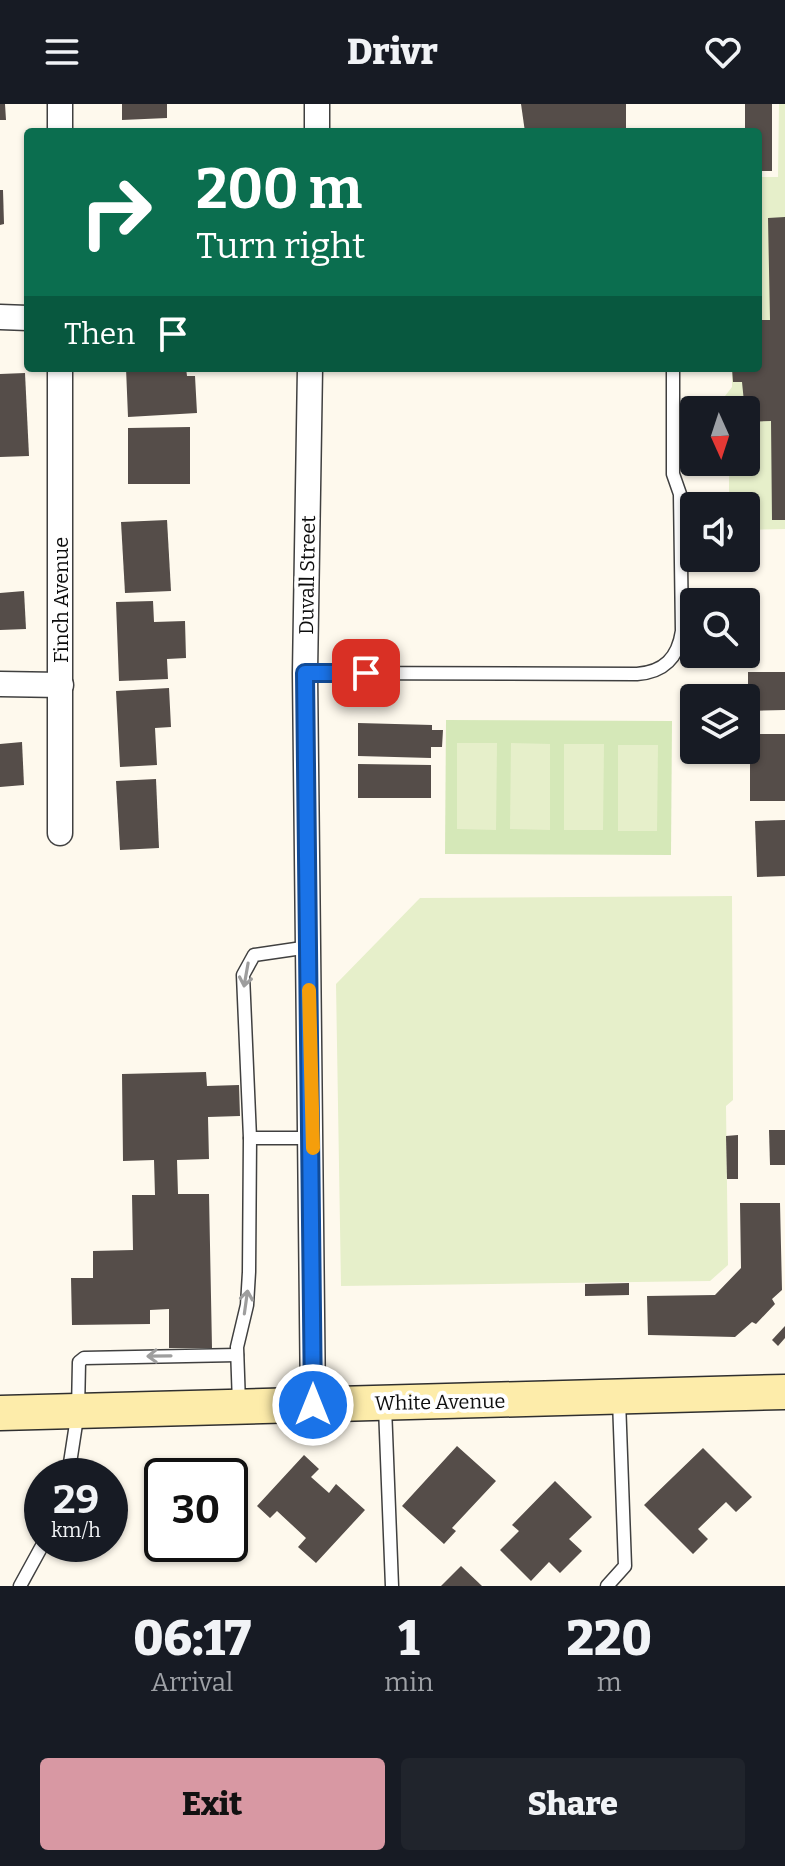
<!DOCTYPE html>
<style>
body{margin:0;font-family:Bitter,serif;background:#20242c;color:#f1f3f6;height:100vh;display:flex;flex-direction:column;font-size:30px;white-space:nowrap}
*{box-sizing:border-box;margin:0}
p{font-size:26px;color:#9ea1a6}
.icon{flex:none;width:44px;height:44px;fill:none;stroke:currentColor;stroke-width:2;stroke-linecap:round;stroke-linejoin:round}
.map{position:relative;height:1482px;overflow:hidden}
.panel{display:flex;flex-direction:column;background:#171b24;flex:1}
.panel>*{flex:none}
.banner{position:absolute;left:24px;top:24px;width:738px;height:244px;border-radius:8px;box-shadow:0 2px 6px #0004;background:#0b6e4f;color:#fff;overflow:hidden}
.needle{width:52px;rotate:177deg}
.fabs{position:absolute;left:680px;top:292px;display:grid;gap:16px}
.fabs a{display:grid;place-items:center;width:80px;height:80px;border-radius:8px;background:#171b24;box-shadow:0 2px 6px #0004;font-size:40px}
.speed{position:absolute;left:24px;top:1354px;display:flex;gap:16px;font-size:40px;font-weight:700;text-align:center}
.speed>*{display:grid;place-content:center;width:104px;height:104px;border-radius:50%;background:#171b24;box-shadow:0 2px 6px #0004;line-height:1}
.speed small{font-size:20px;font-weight:400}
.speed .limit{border:4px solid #111;border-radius:12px;background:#fff;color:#111}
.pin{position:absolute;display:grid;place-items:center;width:68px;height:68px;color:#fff;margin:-34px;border-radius:16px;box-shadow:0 4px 12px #0006}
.me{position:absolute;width:88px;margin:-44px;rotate:0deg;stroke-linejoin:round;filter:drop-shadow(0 0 6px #0008)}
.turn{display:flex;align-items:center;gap:28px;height:168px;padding:0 40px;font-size:36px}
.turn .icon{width:104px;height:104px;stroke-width:2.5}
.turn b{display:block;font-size:56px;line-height:68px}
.then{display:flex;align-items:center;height:76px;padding:0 40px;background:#0003;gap:16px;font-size:30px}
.eta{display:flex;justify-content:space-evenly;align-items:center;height:136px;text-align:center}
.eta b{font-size:48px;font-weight:800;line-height:56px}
.cta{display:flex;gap:16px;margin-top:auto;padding:16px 40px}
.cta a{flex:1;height:92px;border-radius:8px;background:#d898a3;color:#111;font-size:32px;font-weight:800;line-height:92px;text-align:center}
.cta a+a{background:#20242c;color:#f1f3f6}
header{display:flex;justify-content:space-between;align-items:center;height:104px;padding:0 40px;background:#171b24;font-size:36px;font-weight:800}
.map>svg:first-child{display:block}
.green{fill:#d5e8b8}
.pitch{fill:#e6efca}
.building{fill:#554d49}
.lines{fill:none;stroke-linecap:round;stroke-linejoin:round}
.lane-casing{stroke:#404040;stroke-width:15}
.street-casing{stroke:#404040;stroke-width:27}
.secondary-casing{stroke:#2f2f2f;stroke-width:37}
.lane{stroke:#fff;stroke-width:12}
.street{stroke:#fff;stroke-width:24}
.secondary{stroke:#fdecaa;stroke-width:34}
.oneway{stroke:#9e9e9e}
.route-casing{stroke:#114b97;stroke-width:20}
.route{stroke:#1a73e8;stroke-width:14}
.slow{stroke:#f59e0b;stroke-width:14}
.labels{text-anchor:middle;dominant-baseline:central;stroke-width:8;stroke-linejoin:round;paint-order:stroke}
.street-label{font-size:20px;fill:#0d0d0d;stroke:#fff}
</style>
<header><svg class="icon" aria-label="menu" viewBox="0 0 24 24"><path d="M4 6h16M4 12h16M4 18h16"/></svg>Drivr<svg class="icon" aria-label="heart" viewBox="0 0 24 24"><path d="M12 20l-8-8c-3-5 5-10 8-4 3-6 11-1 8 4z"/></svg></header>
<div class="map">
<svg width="785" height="1482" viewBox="0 0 785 1482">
<rect width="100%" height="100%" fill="#fef9ed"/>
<path class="green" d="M446 616 672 617 671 751 445 750Z"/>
<g class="pitch">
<path d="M779 0H785V425L746 426V402H729V358H746V306H723L718 301 732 283V264H758V73H778Z"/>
<path d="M457 639H497L496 726 457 725Z"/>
<path d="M511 639 550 640V726L510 725Z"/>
<path d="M564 640H604L603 726H564Z"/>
<path d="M618 641H658L657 727H618Z"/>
<path d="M732 792 733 996 726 1002 728 1161 710 1177 341 1182 336 880 420 794Z"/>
</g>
<g class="building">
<path d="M0 0H5L6 16H0Z"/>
<path d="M122 0H167V14L122 16Z"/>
<path d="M521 0H626V28H525Z"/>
<path d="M745 0H772V67H758V28H745Z"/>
<path d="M0 86H3L4 120 0 121Z"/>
<path d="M785 113V416H772L771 317 746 318 742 278H733L732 264H758V216H770L768 114Z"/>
<path d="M126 264H186L187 272H195L197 309 128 313Z"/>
<path d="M25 269 29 352 0 353V270Z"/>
<path d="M190 323V380H128V324Z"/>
<path d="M167 416 171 487 125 489 121 418Z"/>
<path d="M24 487 26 525 0 526V489Z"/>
<path d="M153 497 154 518 185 517 186 554 167 555 168 575 119 577 116 498Z"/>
<path d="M748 568H785V606L748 607Z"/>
<path d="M169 584 171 623 155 624 157 661 120 663 116 587Z"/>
<path d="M358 619 432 621V626H443L442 643H431V654L358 652Z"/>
<rect x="750" y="630" width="35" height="67"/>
<path d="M22 638 24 681 0 683V640Z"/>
<path d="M358 660 431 661V694H358Z"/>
<path d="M156 675 159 744 120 746 116 677Z"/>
<path d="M785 716V772L757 773 755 717Z"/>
<path d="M206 968 207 982 239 981 240 1012 208 1013 209 1055 177 1056 178 1090H209L212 1244H169V1205L150 1206V1220L72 1221 71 1174H93V1147L133 1146 132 1091H155L154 1056 123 1057 122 970Z"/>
<path d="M769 1026H785V1061H770Z"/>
<path d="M738 1031V1075H727L726 1032Z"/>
<path d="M740 1099H780L782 1186 772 1195 775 1200 756 1220 752 1218 735 1233 648 1231 647 1192 715 1191 741 1164Z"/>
<path d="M629 1179V1191L585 1192V1180Z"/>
<path d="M785 1222V1234L778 1242 772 1236Z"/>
<path d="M457 1342 496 1377 452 1424 456 1427 444 1440 402 1402Z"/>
<path d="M703 1344 752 1393 736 1408 726 1398 698 1425 708 1435 693 1450 644 1401Z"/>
<path d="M304 1351 319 1365 311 1373 329 1389 336 1380 365 1406 316 1459 298 1443 306 1434 277 1407 270 1414 257 1402Z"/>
<path d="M555 1377 592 1413 569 1435 582 1447 560 1469 549 1458 531 1477 500 1446 519 1427 512 1421Z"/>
<path d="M461 1462 482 1482H441Z"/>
</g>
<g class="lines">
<g class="lane-casing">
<g id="lane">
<path d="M305 569 637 570C664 568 678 554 682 527L680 390 673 370V264"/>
<path d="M309 843 254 851 243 871 250 1034H313"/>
<path d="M239 1300 237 1243 247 1201 249 1168 250 1034"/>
<path d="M385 1303 392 1482"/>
<path d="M68 1372 78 1307 79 1258 84 1254 237 1251"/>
<path d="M20 1482 43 1440"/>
<path d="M607 1482 625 1462 619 1296"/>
</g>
</g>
<g class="street-casing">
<g id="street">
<path d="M60 0V28"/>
<path d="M317 0V28"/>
<path d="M0 213 28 214"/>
<path d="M310 264 305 569 313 1301"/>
<path d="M0 580 61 581"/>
<path d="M60 729V264"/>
</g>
</g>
<g class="secondary-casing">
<path id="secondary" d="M0 1309 785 1288"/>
</g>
<use href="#lane" class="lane"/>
<use href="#street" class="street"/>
<use href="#secondary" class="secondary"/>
</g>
<defs><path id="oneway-shaft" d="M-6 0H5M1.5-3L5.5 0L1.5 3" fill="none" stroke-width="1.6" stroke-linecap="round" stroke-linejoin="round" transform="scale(2)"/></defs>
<g class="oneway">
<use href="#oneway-shaft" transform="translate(246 871) rotate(100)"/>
<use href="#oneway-shaft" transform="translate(246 1198) rotate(-82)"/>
<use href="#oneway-shaft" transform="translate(159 1252) rotate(179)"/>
</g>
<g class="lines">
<g class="route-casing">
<path id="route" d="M313 1301 305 569H366"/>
</g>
<use href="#route" class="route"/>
<path class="slow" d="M309 886 313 1044"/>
</g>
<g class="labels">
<g class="street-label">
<text transform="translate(307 471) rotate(-89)">Duvall Street</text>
<text transform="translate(61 496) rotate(-90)">Finch Avenue</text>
<text transform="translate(440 1298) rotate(-1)">White Avenue</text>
</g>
</g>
</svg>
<div class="fabs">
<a><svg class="needle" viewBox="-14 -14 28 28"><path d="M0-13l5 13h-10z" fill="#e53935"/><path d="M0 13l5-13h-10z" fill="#9ea1a6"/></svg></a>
<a><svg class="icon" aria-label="sound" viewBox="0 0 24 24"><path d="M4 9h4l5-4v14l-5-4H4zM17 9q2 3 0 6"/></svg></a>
<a><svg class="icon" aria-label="search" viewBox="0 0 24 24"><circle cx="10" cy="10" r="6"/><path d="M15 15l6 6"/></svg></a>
<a><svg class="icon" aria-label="layers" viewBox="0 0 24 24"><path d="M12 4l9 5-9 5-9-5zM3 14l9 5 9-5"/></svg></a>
</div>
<div class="speed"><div>29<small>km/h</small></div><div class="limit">30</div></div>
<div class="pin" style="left:366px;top:569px;background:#d93025"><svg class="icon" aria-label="arrive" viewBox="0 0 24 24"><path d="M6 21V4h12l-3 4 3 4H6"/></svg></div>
<svg class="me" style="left:313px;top:1301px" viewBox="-20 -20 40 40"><circle r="17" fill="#1a73e8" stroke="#fff" stroke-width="3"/><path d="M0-11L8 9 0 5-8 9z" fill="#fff"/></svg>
<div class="banner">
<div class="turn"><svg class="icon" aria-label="right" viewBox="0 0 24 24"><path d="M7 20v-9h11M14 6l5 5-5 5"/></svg><div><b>200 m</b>Turn right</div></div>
<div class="then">Then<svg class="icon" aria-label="arrive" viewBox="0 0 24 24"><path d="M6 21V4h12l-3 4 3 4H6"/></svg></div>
</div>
</div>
<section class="panel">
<div class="eta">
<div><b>06:17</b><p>Arrival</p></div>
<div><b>1</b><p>min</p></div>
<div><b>220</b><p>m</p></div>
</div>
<div class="cta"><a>Exit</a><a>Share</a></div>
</section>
